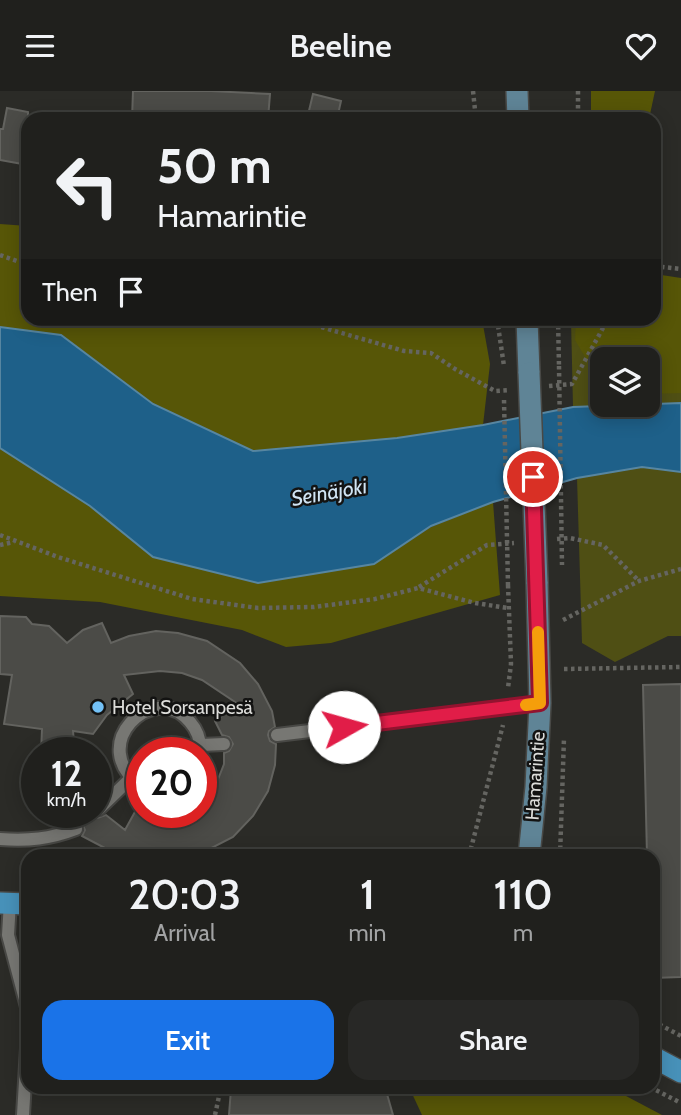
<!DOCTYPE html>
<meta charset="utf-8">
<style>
body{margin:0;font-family:Cabin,sans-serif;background:#282826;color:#f1f3f6;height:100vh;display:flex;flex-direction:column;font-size:26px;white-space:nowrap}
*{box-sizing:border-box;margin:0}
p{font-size:23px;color:#a2a3a4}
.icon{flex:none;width:38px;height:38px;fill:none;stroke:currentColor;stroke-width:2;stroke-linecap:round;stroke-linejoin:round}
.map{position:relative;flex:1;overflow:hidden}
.details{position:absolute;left:21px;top:758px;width:639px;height:245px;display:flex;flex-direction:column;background:#20201d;border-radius:21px;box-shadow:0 4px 18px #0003,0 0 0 2px #3d3e3b}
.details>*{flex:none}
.banner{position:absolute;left:21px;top:21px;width:640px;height:214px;border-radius:21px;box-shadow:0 4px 18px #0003,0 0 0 2px #3d3e3b;background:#20201d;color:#f1f3f6;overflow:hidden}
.tools{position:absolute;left:590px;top:256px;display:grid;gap:14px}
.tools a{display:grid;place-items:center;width:70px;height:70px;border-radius:14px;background:#20201d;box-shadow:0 4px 18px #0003,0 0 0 2px #3d3e3b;font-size:35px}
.speed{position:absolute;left:21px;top:646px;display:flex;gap:14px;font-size:35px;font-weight:700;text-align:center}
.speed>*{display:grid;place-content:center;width:91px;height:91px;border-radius:50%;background:#20201d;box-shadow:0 4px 18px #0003,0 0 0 2px #3d3e3b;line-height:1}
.speed small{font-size:18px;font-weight:400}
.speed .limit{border:10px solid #d22;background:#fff;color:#111}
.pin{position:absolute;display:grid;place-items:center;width:60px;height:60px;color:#fff;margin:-30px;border:4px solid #fff;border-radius:50%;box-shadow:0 2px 7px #0007}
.me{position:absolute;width:77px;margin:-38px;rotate:83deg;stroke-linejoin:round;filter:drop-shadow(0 0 5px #0008)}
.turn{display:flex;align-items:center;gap:24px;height:147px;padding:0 21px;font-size:32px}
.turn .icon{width:91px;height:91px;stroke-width:2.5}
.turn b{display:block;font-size:49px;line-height:60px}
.then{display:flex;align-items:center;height:66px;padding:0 21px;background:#0003;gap:14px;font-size:26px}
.eta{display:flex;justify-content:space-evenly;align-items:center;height:119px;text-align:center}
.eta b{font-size:42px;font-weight:600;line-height:49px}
.primary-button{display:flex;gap:14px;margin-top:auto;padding:14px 21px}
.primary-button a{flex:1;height:80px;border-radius:21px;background:#1a73e8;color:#fff;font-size:28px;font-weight:600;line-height:80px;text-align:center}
.primary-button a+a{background:#282826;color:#f1f3f6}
header{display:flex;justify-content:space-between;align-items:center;height:91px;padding:0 21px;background:#20201d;font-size:32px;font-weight:600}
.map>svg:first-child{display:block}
.green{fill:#4f4f14;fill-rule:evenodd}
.forest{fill:#575607}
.water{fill:#1e6089;stroke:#5786a1;stroke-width:2}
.building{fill:#4b4b47;stroke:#63635f;stroke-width:2}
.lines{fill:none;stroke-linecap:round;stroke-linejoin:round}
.lane-casing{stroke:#484845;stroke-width:16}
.secondary-casing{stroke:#484845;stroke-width:24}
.primary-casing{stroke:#484845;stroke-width:24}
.path{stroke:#656561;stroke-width:4.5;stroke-dasharray:3.5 3.5;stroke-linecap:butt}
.lane{stroke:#777773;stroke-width:12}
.secondary{stroke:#5f8496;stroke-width:21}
.primary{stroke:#4791b9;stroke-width:21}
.secondary-bridge-casing{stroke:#484845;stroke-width:24;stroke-linecap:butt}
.path-bridge{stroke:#656561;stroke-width:4.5;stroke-dasharray:3.5 3.5;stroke-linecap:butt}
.secondary-bridge{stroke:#5f8496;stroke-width:21}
.route-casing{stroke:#92132f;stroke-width:18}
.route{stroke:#e11d48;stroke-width:12}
.slow{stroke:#f59e0b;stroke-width:12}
.poi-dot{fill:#73c1f6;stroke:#131312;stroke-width:2.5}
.labels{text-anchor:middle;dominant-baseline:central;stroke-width:5;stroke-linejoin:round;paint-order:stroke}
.poi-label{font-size:19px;fill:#ddddda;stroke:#131312;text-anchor:start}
.street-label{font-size:19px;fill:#ddddda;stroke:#131312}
.water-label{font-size:21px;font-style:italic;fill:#d1e5f4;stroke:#131312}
</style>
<header><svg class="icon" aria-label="menu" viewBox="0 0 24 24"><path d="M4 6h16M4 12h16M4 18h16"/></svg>Beeline<svg class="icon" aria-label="heart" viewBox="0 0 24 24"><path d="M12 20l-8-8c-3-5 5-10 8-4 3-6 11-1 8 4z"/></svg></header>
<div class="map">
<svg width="681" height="1024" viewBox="0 0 681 1024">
<rect width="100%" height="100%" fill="#2b2b27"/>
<g class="green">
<path d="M681 196V312L573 316 571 228H654ZM602 268H648V313H602Z"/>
<path d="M642 376 681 381V545H668L615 571 582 552 577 387Z"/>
</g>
<g class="forest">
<path d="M591 0H655L649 28H591Z"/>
<path d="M0 133 28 135V228H482L490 273 483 334 397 347 253 360 153 313 61 244 0 236Z"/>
<path d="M655 183 681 187V302L648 303V268H602V289L597 286 575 249 576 228H654Z"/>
<path d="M0 357 90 415 153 466 374 473 431 436 493 411 500 504 331 552 286 556 242 539 100 511 0 505Z"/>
<path d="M409 996H609L662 1024H422Z"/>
</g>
<path class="water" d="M0 236 61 244 153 313 253 360 397 347 483 334 573 316 681 312V381L642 376 577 387 493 411 431 435 374 473 258 492 153 466 90 415 0 357Z"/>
<g class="building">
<path d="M133 0H211L270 3 268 28H132Z"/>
<path d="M313 3 341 10 337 28H307Z"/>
<path d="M7 17 28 21V74L0 69V38H3Z"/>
<path d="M0 525 26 526 32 533 49 535 67 552 83 539 102 532 111 552 129 545 156 540 178 542 207 550 240 572 258 593 272 620 275 636 269 640 268 644 270 650 276 653 275 674 268 700 253 725 233 746 196 765H120L82 745 85 739 82 732 77 729 70 731 61 721H91L97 727 106 724 125 739 136 719 158 725 201 721V710L215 696 224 673V662L229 660 233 653 229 646 222 644 215 630 238 613 202 589 182 582 160 580 124 584 133 603 107 624 93 643 73 640 75 662H41L42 638 4 633 12 584 0 583Z"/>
<path d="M681 593V886L653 887V765H647L643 594Z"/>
<path d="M252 996H385L393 1024H229L231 998 252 1000Z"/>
</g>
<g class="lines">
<g class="lane-casing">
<g id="lane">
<path d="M277 644 540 612"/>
<path d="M201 654 224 653"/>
<path d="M142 695C84 656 153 587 190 631 198 640 201 650 200 662"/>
<path d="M99 718 131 687"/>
<path d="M0 748C28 750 50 748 76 738"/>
<path d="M10 811 8 844 28 920"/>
<path d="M23 1024 28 940"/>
</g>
</g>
<g class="secondary-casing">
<g id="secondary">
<path d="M517 0 518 28"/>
<path d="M527 228 529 282"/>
<path d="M529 765 536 696 540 612 537 491"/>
</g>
</g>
<g class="primary-casing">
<g id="primary">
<path d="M0 812 28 813"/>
<path d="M653 966 681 981"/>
</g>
</g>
<g class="path">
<path d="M473 0 476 28"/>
<path d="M578 0V28"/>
<path d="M0 164 28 174"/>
<path d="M654 175 681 178"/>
<path d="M266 228 314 234 404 260 431 262 455 278 495 300 509 299"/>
<path d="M497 228 504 275"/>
<path d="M558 228 559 275"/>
<path d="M549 295 572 293 608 228"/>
<path d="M0 444 58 466 192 508 258 517 314 516 375 508 418 497 475 512 508 517"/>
<path d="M557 448 570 447 603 454 639 490"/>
<path d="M0 454 14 451"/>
<path d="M508 494 511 573 508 597"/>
<path d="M419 496 487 454 514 452"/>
<path d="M563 529 639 490 681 478"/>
<path d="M564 578 681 576"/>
<path d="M469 765 503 634"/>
<path d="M560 765 564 647"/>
<path d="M653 930 681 945"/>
<path d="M650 996 681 1012"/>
<path d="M215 1024 221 996"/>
</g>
<use href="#lane" class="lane"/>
<use href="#secondary" class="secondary"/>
<use href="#primary" class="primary"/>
<g class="secondary-bridge-casing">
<path id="secondary-bridge" d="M529 282 537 491"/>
</g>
<g class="path-bridge">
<path d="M559 275 562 474"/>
<path d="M504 309 508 494"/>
</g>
<use href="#secondary-bridge" class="secondary-bridge"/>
</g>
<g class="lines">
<g class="route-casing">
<path id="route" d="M344 636 540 612 533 386"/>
</g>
<use href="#route" class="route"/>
<path class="slow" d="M526 614 540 612 538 541"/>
</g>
<circle class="poi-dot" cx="98" cy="616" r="7"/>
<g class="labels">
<g class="poi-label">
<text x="112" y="616">Hotel Sorsanpesä</text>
</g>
<g class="street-label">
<text transform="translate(535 685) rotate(-86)">Hamarintie</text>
</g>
<g class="water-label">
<text transform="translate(329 401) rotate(-10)">Seinäjoki</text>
</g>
</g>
</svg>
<div class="tools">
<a><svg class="icon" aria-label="layers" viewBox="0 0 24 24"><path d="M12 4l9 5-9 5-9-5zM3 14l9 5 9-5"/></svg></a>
</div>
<div class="speed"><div>12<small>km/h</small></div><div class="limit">20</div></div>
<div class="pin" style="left:533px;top:386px;background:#d93025"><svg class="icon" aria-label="arrive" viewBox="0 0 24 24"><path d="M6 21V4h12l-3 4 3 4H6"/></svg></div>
<svg class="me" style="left:344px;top:636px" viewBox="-20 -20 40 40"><circle r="19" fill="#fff"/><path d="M0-13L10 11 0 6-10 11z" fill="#e11d48"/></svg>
<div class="banner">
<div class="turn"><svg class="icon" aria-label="left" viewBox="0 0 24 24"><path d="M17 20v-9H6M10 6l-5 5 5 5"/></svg><div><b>50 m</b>Hamarintie</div></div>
<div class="then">Then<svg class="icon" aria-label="arrive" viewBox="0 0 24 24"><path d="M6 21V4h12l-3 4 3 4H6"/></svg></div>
</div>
<section class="details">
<div class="eta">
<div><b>20:03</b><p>Arrival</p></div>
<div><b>1</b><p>min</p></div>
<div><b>110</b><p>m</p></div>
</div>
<div class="primary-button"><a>Exit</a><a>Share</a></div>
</section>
</div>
